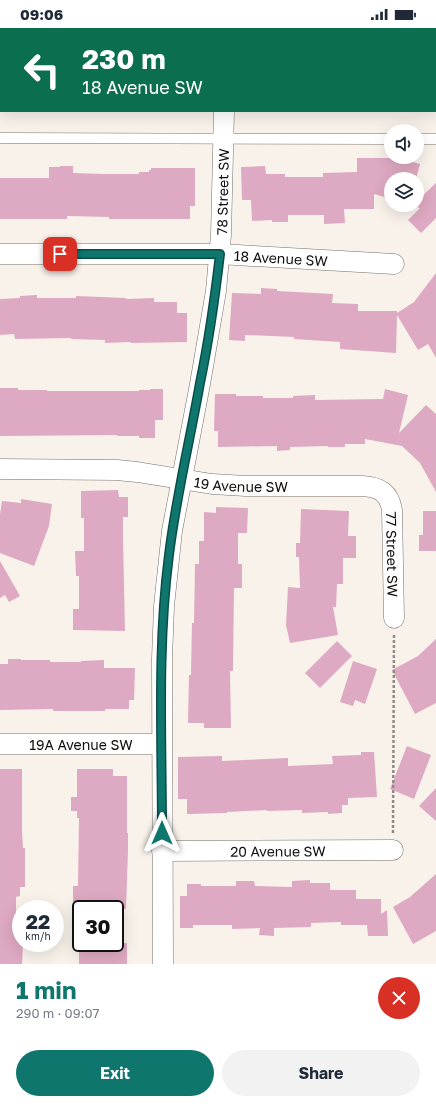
<!DOCTYPE html>
<meta charset="utf-8">
<style>
body{margin:0;font-family:"Golos Text",sans-serif;background:#f2f2f3;color:#1f2937;height:100vh;display:flex;flex-direction:column;font-size:15px;white-space:nowrap}
*{box-sizing:border-box;margin:0}
p{font-size:13px;color:#747a83}
.icon{flex:none;width:22px;height:22px;fill:none;stroke:currentColor;stroke-width:2;stroke-linecap:round;stroke-linejoin:round}
.map{position:relative;height:936px;overflow:hidden}
.drawer{display:flex;flex-direction:column;background:#fff;flex:1}
.drawer>*{flex:none}
.banner{position:absolute;left:0px;top:0px;width:436px;height:84px;box-shadow:0 4px 16px #0002;background:#0b6e4f;color:#fff;overflow:hidden}
.controls{position:absolute;left:384px;top:96px;display:grid;gap:8px}
.controls a{display:grid;place-items:center;width:40px;height:40px;border-radius:50%;background:#fff;box-shadow:0 4px 16px #0002;font-size:20px}
.speed{position:absolute;left:12px;top:872px;display:flex;gap:8px;font-size:20px;font-weight:700;text-align:center}
.speed>*{display:grid;place-content:center;width:52px;height:52px;border-radius:50%;background:#fff;box-shadow:0 4px 16px #0002;line-height:1}
.speed small{font-size:10px;font-weight:400}
.speed .limit{border:2px solid #111;border-radius:6px;background:#fff;color:#111}
.pin{position:absolute;display:grid;place-items:center;width:34px;height:34px;color:#fff;margin:-17px;border-radius:8px;box-shadow:0 2px 6px #0006}
.me{position:absolute;width:44px;margin:-22px;rotate:0deg;stroke-linejoin:round;filter:drop-shadow(0 0 3px #0008)}
.turn{display:flex;align-items:center;gap:14px;height:84px;padding:0 16px;font-size:18px}
.turn .icon{width:52px;height:52px;stroke-width:2.5}
.turn b{display:block;font-size:28px;line-height:34px}
.round{display:grid;place-items:center;flex:none;width:42px;height:42px;border-radius:21px;background:#f2f2f3}
.summary{display:flex;align-items:center;justify-content:space-between;height:68px;padding:0 16px}
h1{font-size:24px;font-weight:700;line-height:30px;color:#0f766e}
.cta{display:flex;gap:8px;margin-top:auto;padding:8px 16px}
.cta a{flex:1;height:46px;border-radius:24px;background:#0f766e;color:#fff;font-size:16px;font-weight:700;line-height:46px;text-align:center}
.cta a+a{background:#f2f2f3;color:#1f2937}
.status{display:flex;justify-content:space-between;align-items:center;height:28px;padding:0 20px;background:#fff;direction:ltr}
.status svg{height:11px;fill:currentColor}
.map>svg:first-child{display:block}
.building{fill:#dea9c2}
.lines{fill:none;stroke-linecap:round;stroke-linejoin:round}
.service-casing{stroke:#76706a;stroke-width:11}
.minor-casing{stroke:#76706a;stroke-width:21}
.path{stroke:#908b86;stroke-width:2.5;stroke-dasharray:3 2;stroke-linecap:butt}
.service{stroke:#fff;stroke-width:10}
.minor{stroke:#fff;stroke-width:20}
.route-casing{stroke:#0a4d48;stroke-width:10}
.route{stroke:#0f766e;stroke-width:7}
.labels{text-anchor:middle;dominant-baseline:central;stroke-width:3;stroke-linejoin:round;paint-order:stroke}
.street-label{font-size:14px;fill:#110e0c;stroke:#f9f2eb}
</style>
<div class="status"><b>09:06</b><svg viewBox="0 0 49 12"><path d="M0 12V9h3v3zM5 12V6h3v6zM10 12V3h3v9zM15 12V0h3v12zM26 1h20v11H26zM47 4h2v5h-2z"/></svg></div>
<div class="map">
<svg width="436" height="936" viewBox="0 0 436 936">
<rect width="100%" height="100%" fill="#f9f2eb"/>
<g class="building">
<path d="M357 130H399L420 136 416 151H391V171L374 166V181H344L345 195 324 196V187H288V194H272V192L252 193 251 172H242L241 139 265 138 266 146H285V149H323V145L357 144Z"/>
<path d="M60 138H73V145L104 146H139V144H149V142H151V140H195V178H190V191H109V189L67 188V191H0V150H49V139H60Z"/>
<path d="M436 155V190L421 205 408 192 420 180 413 178 417 177V173Z"/>
<path d="M436 245V330L428 316 418 322 397 287 396 325 340 321V314L294 311V309L245 307V313L229 312 232 265 261 266V260L277 261V263L333 266 332 275 358 276V283H397V285L414 274Z"/>
<path d="M37 267V270H76V268L126 270V271L154 270V274H177V285H187V314L131 315V314L105 315V312L71 311V310L15 311 14 306 0 307V271L20 270V268Z"/>
<path d="M0 360H18V362H47V363H139V362H150V361H163V392H155V410H139V408H117V407L0 408Z"/>
<path d="M385 361 408 367 399 405 426 377 436 386V464L420 435 402 418 365 411V416H345V419H328V418L290 419V422L277 423V418L218 419V403H214L215 366H236V368H263V370H293V368L315 367V372L383 371Z"/>
<path d="M118 462 119 469H128V489H123V511L125 603 73 602V581H79V548H76L75 523H84V490H81V463Z"/>
<path d="M21 471 52 476 49 498 34 538 0 525V486L2 473 21 475Z"/>
<path d="M216 479 248 480 247 505H238V536H242V560H234L233 643H230L231 700H204V695H188L189 647H191L192 595H194L195 536H199V513H204V484L216 485Z"/>
<path d="M301 481 349 483 348 508H356V530H343V556H337L336 579H333L338 607 290 615 286 597 288 559 300 560 299 529H296V515H300Z"/>
<path d="M423 483H436V523H419V507H423Z"/>
<path d="M0 533 20 568 9 574 5 567 0 570Z"/>
<path d="M436 611V675L415 686 392 642 418 628Z"/>
<path d="M337 613 352 628 320 660 305 645Z"/>
<path d="M8 631H21V632H50V634H81V633L104 632V640H135L134 672H129V681H105V683H53V681L0 682V636H8Z"/>
<path d="M353 633 377 641 365 676 355 672 353 678 340 674Z"/>
<path d="M407 718 431 727 414 771 390 761Z"/>
<path d="M361 724H374L377 769 348 770V777H342V785L328 786V784L302 785V782L267 783V782L227 784V785L187 786V771H178V729L222 728V733L288 730V738L333 736 332 728 361 727Z"/>
<path d="M0 741H22V803L23 820H25V859H20V868L16 869V899H21V915H23L22 936H0Z"/>
<path d="M77 741H113V748H127V805H128V822L126 881H81V874H73V858H78L79 790H77V783H71V769H77Z"/>
<path d="M436 760V793L419 778Z"/>
<path d="M436 846V903L413 916 393 879 410 869Z"/>
<path d="M310 852V855H330V862H356V871H381V886L387 882 388 908H368L367 897H341V894L311 895V899L274 900V908L259 907 260 900 232 901V897H193V900H180V868H187V856H201V858H236V853H254L255 858 292 859V853Z"/>
<path d="M127 915V936H79V917Z"/>
</g>
<g class="lines">
<g class="service-casing">
<g id="service">
<path d="M0 110 391 111"/>
<path d="M417 111H436"/>
</g>
</g>
<g class="minor-casing">
<g id="minor">
<path d="M224 1V0"/>
<path id="s1" d="M0 226H219L394 236"/>
<path id="s2" d="M0 441 117 442 137 444 212 456 246 458H362C379 459 389 464 392 482L394 590"/>
<path id="s3" d="M0 716H162"/>
<path id="s4" d="M162 823 393 822"/>
<path id="s5" d="M163 936 162 631 164 578 172 503 200 356 216 263 221 207 224 83"/>
</g>
</g>
<path class="path" d="M393 805 394 606"/>
<use href="#service" class="service"/>
<use href="#minor" class="minor"/>
</g>
<g class="lines">
<g class="route-casing">
<path id="route" d="M60 226H220C215 269 209 312 200 355 190 412 176 469 169 527 157 619 162 712 162 805"/>
</g>
<use href="#route" class="route"/>
</g>
<g class="labels">
<g class="street-label">
<text stroke="none"><textPath href="#s5" startOffset="777">78 Street SW</textPath></text>
<text stroke="none"><textPath href="#s1" startOffset="281">18 Avenue SW</textPath></text>
<text stroke="none"><textPath href="#s2" startOffset="242">19 Avenue SW</textPath></text>
<text stroke="none"><textPath href="#s2" startOffset="450">77 Street SW</textPath></text>
<text stroke="none"><textPath href="#s3" startOffset="81">19A Avenue SW</textPath></text>
<text stroke="none"><textPath href="#s4" startOffset="116">20 Avenue SW</textPath></text>
</g>
</g>
</svg>
<div class="controls">
<a><svg class="icon" aria-label="sound" viewBox="0 0 24 24"><path d="M4 9h4l5-4v14l-5-4H4zM17 9q2 3 0 6"/></svg></a>
<a><svg class="icon" aria-label="layers" viewBox="0 0 24 24"><path d="M12 4l9 5-9 5-9-5zM3 14l9 5 9-5"/></svg></a>
</div>
<div class="speed"><div>22<small>km/h</small></div><div class="limit">30</div></div>
<div class="pin" style="left:60px;top:226px;background:#d93025"><svg class="icon" aria-label="arrive" viewBox="0 0 24 24"><path d="M6 21V4h12l-3 4 3 4H6"/></svg></div>
<svg class="me" style="left:162px;top:805px" viewBox="-20 -20 40 40"><path d="M0-17L14 15 0 8-14 15z" fill="#0f766e" stroke="#fff" stroke-width="4"/></svg>
<div class="banner">
<div class="turn"><svg class="icon" aria-label="left" viewBox="0 0 24 24"><path d="M17 20v-9H6M10 6l-5 5 5 5"/></svg><div><b>230 m</b>18 Avenue SW</div></div>
</div>
</div>
<section class="drawer">
<div class="summary"><div><h1>1 min</h1><p>290 m · 09:07</p></div><a class="round" style="background:#d93025;color:#fff"><svg class="icon" aria-label="close" viewBox="0 0 24 24"><path d="M6 6l12 12M18 6L6 18"/></svg></a></div>
<div class="cta"><a>Exit</a><a>Share</a></div>
</section>
